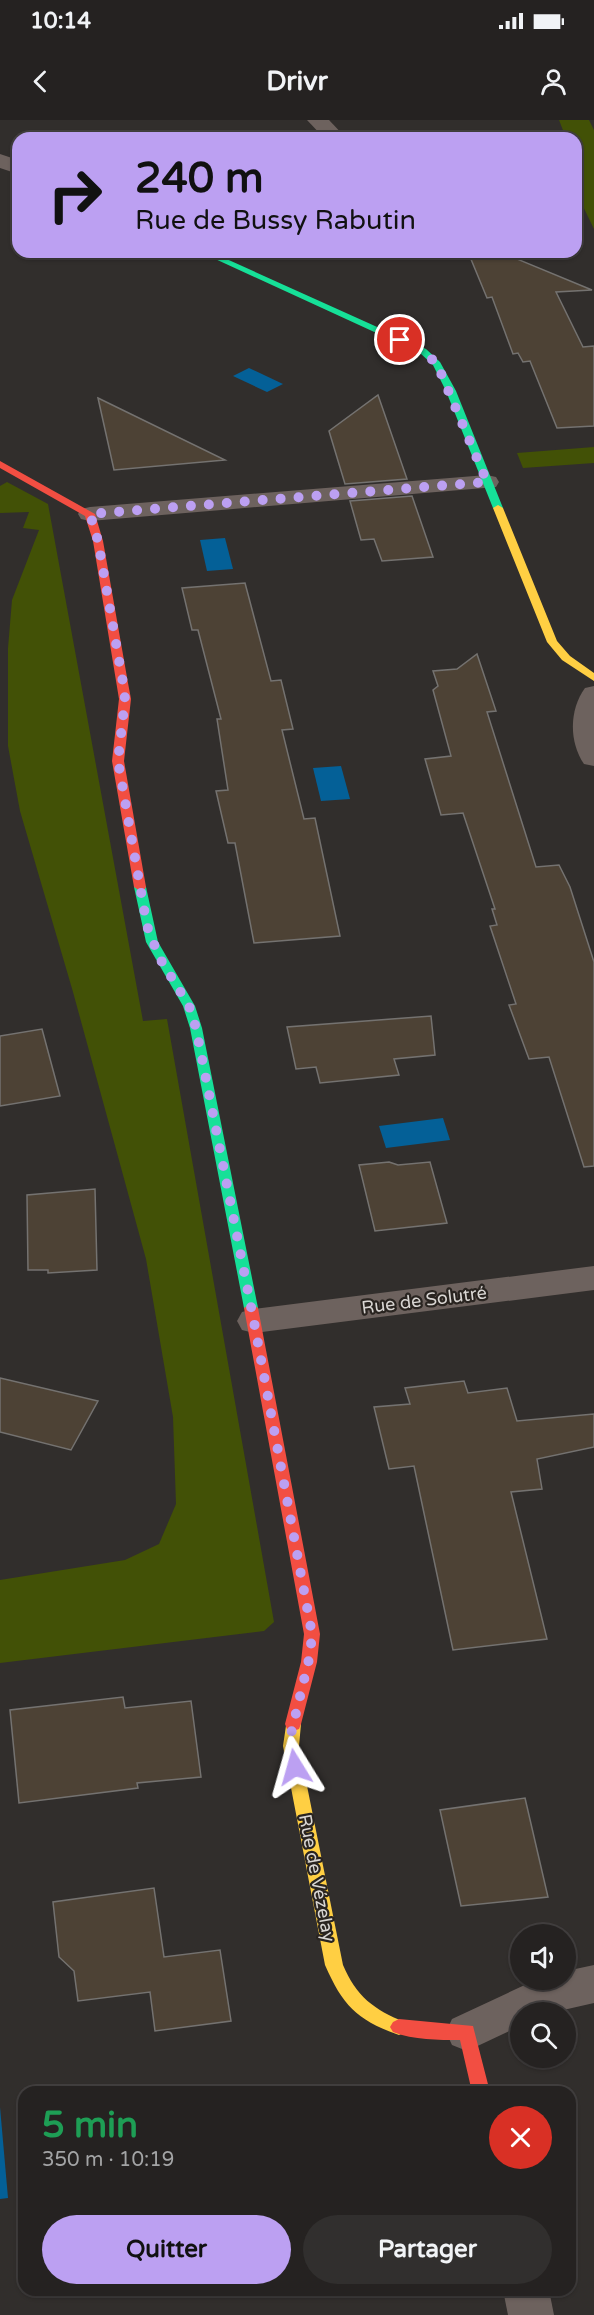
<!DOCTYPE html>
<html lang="fr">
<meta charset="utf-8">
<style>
body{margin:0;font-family:"Varela Round",sans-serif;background:#312f2e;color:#f1f3f6;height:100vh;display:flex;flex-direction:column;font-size:22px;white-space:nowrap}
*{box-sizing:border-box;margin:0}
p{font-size:20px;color:#a3a4a5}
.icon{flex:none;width:33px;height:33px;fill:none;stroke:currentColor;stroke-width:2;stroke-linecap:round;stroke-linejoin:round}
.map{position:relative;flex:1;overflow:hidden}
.details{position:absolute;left:18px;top:1966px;width:558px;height:210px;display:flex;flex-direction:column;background:#252221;border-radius:18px;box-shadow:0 2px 4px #0004,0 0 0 2px #423f3f}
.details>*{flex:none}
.banner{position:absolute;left:12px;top:12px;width:570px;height:126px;border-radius:18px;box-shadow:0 2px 4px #0004,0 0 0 2px #423f3f;background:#bca0f2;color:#111;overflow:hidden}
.tools{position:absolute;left:510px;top:1804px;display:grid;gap:12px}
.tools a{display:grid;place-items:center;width:66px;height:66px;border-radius:50%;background:#252221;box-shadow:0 2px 4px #0004,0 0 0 2px #423f3f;font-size:30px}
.pin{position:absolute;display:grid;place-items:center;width:51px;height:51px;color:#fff;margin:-26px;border:3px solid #fff;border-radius:50%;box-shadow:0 2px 6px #0007}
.me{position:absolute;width:66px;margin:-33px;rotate:352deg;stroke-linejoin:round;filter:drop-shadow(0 0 4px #0008)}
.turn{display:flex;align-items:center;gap:21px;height:126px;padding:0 24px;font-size:27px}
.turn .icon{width:78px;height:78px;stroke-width:2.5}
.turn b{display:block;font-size:42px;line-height:51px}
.round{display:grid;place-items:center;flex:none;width:63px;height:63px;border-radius:32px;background:#312f2e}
.headline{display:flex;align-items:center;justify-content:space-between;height:102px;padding:0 24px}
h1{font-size:36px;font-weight:700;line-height:45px;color:#1e9e55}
.action{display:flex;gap:12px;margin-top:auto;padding:12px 24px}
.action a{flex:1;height:69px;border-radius:36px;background:#bca0f2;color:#111;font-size:24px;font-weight:700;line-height:69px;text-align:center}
.action a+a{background:#312f2e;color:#f1f3f6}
.status{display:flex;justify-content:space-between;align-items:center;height:42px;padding:0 30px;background:#252221;direction:ltr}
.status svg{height:16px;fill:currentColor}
header{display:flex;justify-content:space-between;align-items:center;height:78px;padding:0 24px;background:#252221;font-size:27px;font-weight:700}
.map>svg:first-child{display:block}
.green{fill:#425106}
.water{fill:#046097}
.building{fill:#4d4235;stroke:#747270;stroke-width:1.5}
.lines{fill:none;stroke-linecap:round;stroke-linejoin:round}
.street{fill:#6d625e;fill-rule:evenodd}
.fast{fill:#16e098;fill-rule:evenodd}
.slow{fill:#ffcf43;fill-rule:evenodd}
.jam{fill:#f24e42;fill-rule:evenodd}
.route{stroke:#bca0f2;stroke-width:10;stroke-dasharray:0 18}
.labels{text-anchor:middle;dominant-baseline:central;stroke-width:4.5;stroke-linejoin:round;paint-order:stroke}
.street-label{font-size:18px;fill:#d9d6d3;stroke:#292420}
</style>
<div class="status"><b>10:14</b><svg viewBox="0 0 49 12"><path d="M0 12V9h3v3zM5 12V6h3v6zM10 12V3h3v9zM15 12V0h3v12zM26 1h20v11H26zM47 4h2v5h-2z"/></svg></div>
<header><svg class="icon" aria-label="back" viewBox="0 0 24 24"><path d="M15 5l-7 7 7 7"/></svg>Drivr<svg class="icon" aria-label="person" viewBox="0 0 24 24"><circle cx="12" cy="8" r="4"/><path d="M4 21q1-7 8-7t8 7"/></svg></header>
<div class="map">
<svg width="594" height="2195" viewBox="0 0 594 2195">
<rect width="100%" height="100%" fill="#312e2c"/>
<g class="green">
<path d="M559 0H589L594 10V109L576 72V18H566Z"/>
<path d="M594 327V343L523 348 517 333Z"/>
<path d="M7 362 48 384 143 901 167 899 274 1502 264 1511 0 1543V1460L125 1440 159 1424 176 1384 173 1297 146 1139 73 872 20 691 8 626V528L12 480 39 410 23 408 29 392 0 393V366Z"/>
</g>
<g class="water">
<path d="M249 248 283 264 267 272 233 256Z"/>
<path d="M225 418 233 449 207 451 200 420Z"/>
<path d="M341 646 350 679 321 681 313 648Z"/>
<path d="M443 998 450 1020 386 1028 379 1006Z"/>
<path d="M0 1987 8 2078 0 2079Z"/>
</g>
<g class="building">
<path d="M468 132H500L592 170 556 172 583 227 594 226V306L557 308 530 241 523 242 518 233 513 234 492 177 487 178Z"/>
<path d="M378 275 407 359 345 364 329 311Z"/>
<path d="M98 278 225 340 114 350Z"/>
<path d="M412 376 433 437 382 441 374 419 361 420 350 381Z"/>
<path d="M245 463 271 561 281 560 293 609 282 610 304 699 315 698 340 816 254 823 235 723H228L216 671 228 670 217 599H221L198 510H192L182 468Z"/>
<path d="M477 534 496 591 487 592 536 747 559 745 570 767 594 842V1046L584 1047 549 937 529 939 509 885 516 884 490 806 497 805 492 789H495L463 693 441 695 425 639 451 636 433 570 438 566 433 551 457 549Z"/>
<path d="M431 896 435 935 394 939 399 955 320 963 316 947 296 949 287 907Z"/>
<path d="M42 909 60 976 0 986V916Z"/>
<path d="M389 1042 398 1045 430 1042 447 1103 375 1111 359 1045Z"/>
<path d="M95 1069 97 1150 48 1153V1150H28L27 1075Z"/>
<path d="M0 1258 98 1281 71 1330 0 1312Z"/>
<path d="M464 1261 468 1273 507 1268 517 1301 594 1294V1327L537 1339 542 1369 511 1372 547 1519 453 1530 414 1346 389 1349 374 1287 410 1284 405 1268Z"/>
<path d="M123 1577 125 1588 191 1581 201 1657 137 1663 138 1668 19 1683 10 1590Z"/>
<path d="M525 1678 548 1777 461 1786 440 1690Z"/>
<path d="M154 1768 164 1837 220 1830 231 1901 155 1911 150 1872 78 1881 74 1851 59 1837 53 1782Z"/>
</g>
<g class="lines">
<g class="street">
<path d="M307 0H329L346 18H324Z"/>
<path d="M0 34 18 40V54L0 48Z"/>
<path d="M487 355 496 357 499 362 496 367 90 401 81 399 78 394 81 389 90 387Z"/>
<path d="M594 566V646L584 644C569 622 569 590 585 568Z"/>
<path d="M594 1146V1170L254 1213 242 1210 237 1201 242 1192 254 1189Z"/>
<path d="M594 1845V1883L550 1893H520V1906L467 1931 452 1925 446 1912 452 1899 529 1863 537 1860H566V1851Z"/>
<path d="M503 2170H549L554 2195H508Z"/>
</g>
<g class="fast">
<path d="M200 132H211L426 229 440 242 456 271 503 388 502 390 498 391 493 388 446 271 433 245 420 233Z"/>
<path d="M140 763 146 767 158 822 195 886 202 908 258 1188 251 1193 244 1188 190 908 183 886 146 822 134 767Z"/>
</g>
<g class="slow">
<path d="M498 385 503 388 557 521 570 536 594 553V561L562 540 547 522 493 388Z"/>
<path d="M293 1597 299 1599 301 1604 299 1626 343 1845C356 1876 374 1890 405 1902L408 1907 405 1912 399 1915C357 1900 343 1886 325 1845L283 1626 287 1599Z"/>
</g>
<g class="jam">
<path d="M0 341 95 394 103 421 128 563 131 579 124 641 146 767 144 770 140 771 134 767 112 641 119 579 93 421 85 396 0 348Z"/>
<path d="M251 1183 258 1188 320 1514 317 1542 301 1604 299 1609 293 1611 287 1609 285 1604 301 1542 304 1514 244 1188Z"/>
<path d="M399 1899 473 1906 490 1972H472L460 1920C438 1920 414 1920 393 1912L390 1907 393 1902Z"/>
</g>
</g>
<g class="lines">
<path class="route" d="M295 1647 291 1614 310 1535 312 1514 254 1202 196 908 189 886 159 837 147 806 118 641 125 579 123 563 98 421 90 394 487 362 437 244 423 231 400 220"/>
</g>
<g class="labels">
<g class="street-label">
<text transform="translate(424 1180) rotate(-7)">Rue de Solutré</text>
<text transform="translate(317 1758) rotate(79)">Rue de Vézelay</text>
</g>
</g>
</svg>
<div class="tools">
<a><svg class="icon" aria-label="sound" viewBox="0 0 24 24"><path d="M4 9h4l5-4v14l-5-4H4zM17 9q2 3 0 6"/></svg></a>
<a><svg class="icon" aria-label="search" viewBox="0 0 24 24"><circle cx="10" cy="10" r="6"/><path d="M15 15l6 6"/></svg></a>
</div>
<div class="pin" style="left:400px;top:220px;background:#d93025"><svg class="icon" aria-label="arrive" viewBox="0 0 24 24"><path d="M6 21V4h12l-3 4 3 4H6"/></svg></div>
<svg class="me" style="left:295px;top:1647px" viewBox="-20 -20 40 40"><path d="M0-17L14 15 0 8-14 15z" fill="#bca0f2" stroke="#fff" stroke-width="4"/></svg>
<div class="banner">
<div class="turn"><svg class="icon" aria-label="right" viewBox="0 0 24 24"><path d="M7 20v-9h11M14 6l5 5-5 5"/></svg><div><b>240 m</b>Rue de Bussy Rabutin</div></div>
</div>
<section class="details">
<div class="headline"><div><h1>5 min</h1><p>350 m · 10:19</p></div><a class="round" style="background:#d93025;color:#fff"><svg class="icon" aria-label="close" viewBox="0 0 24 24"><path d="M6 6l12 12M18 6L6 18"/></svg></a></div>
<div class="action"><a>Quitter</a><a>Partager</a></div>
</section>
</div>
